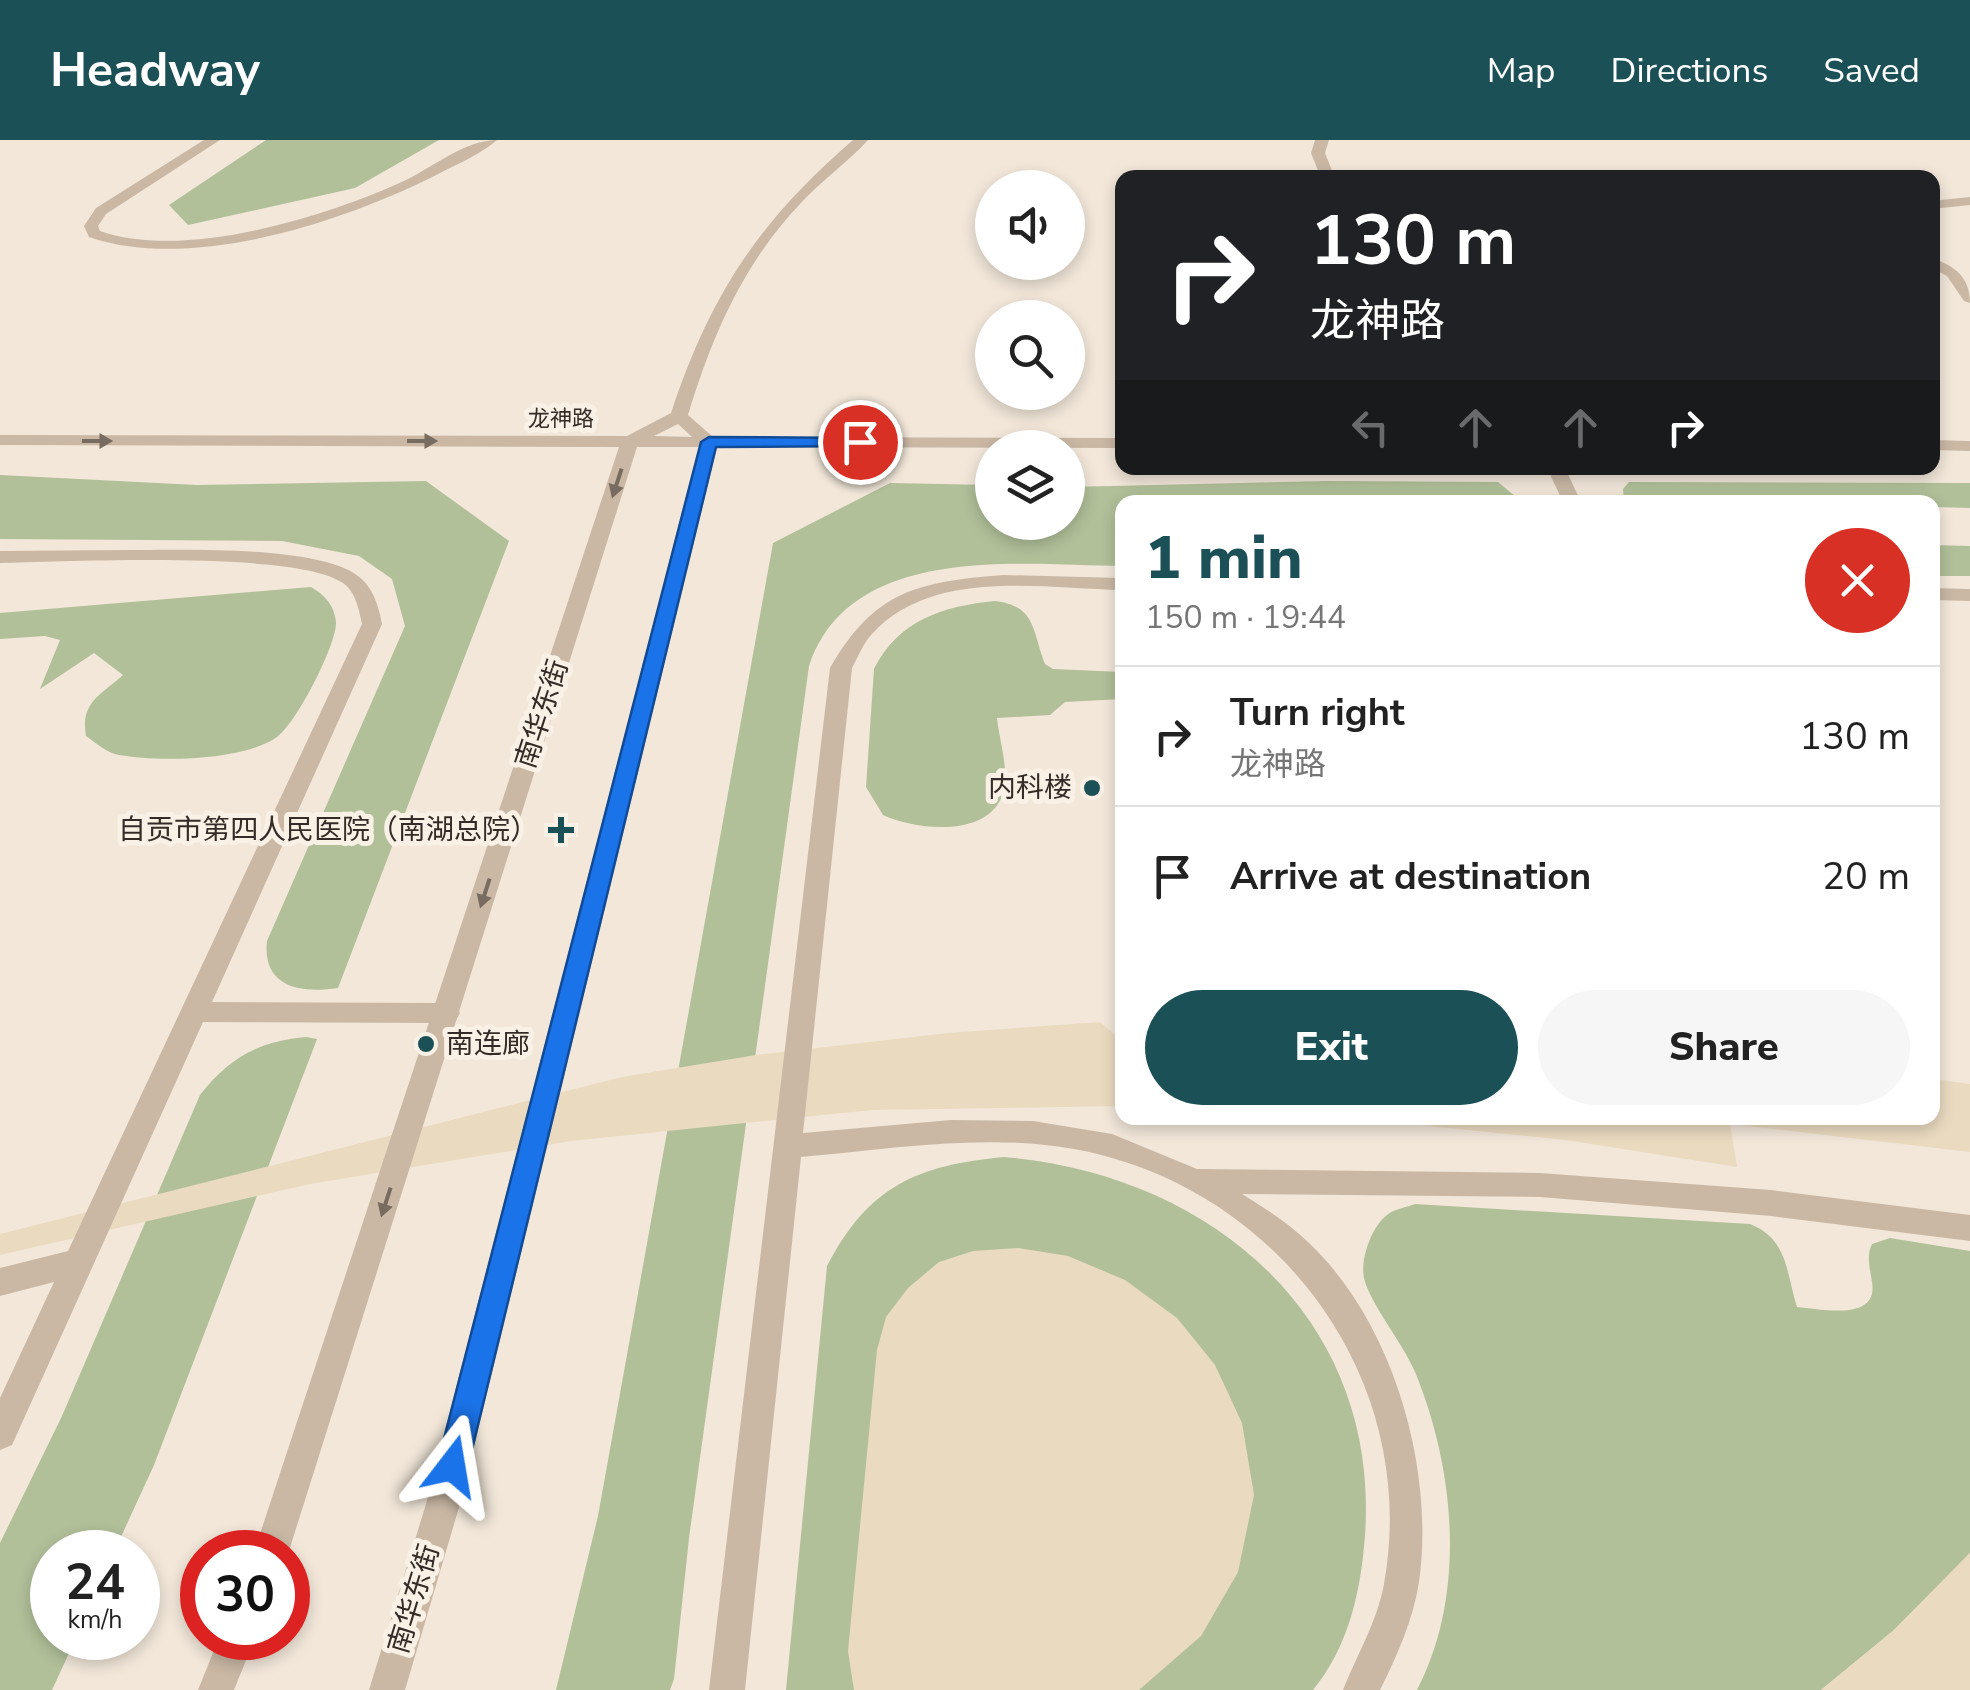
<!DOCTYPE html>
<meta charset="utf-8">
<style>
body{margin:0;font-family:"Nunito Sans","Noto Sans SC",sans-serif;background:#f6f6f6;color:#222;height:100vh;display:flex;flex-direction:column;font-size:38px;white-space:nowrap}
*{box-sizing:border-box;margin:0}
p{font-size:32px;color:#767676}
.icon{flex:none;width:55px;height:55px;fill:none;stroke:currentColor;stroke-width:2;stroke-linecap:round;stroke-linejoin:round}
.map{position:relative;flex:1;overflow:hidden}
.panel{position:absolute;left:1115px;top:355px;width:825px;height:630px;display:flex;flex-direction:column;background:#fff;border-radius:20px;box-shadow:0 5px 15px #0003}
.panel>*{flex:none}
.banner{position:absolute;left:1115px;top:30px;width:825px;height:305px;border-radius:20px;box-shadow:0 5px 15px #0003;background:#202124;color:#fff;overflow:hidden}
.fabs{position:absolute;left:975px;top:30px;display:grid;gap:20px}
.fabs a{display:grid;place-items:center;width:110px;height:110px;border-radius:50%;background:#fff;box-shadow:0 5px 15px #0003;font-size:50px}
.speed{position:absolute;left:30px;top:1390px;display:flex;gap:20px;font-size:50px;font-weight:700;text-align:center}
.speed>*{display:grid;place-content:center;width:130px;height:130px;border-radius:50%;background:#fff;box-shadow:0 5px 15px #0003;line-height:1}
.speed small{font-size:25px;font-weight:400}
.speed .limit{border:15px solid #d22;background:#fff;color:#111}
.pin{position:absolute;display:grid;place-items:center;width:85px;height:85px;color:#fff;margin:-42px;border:5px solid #fff;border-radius:50%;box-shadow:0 2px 10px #0007}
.me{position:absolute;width:110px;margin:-55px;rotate:14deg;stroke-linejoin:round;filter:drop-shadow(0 0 8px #0008)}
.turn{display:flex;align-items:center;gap:35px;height:210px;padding:0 30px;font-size:45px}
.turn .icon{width:130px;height:130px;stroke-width:2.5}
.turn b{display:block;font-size:70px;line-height:85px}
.lanes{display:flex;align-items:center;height:95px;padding:0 30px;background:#0003;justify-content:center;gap:50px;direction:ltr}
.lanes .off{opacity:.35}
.round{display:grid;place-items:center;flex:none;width:105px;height:105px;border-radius:52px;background:#f6f6f6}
.headline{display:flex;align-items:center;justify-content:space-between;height:170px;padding:0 30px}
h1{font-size:60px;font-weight:800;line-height:75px;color:#1c5057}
.primary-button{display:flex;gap:20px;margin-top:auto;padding:20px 30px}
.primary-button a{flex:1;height:115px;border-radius:60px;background:#1c5057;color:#fff;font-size:40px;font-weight:800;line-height:115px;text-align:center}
.primary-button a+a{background:#f6f6f6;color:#222}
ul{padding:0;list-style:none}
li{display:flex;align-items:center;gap:30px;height:140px;padding:0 30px;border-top:2px solid #e0e0e0}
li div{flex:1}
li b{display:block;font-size:38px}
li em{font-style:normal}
header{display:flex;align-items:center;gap:60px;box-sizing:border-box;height:140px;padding:0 50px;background:#1c5057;color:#fff}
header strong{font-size:48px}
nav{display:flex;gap:55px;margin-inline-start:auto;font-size:35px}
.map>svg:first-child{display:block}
.green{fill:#b1c099}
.plaza{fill:#eadac0}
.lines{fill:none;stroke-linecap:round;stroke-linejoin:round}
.service{fill:#cab8a5;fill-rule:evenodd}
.minor{fill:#cab8a5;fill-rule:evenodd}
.oneway{fill:#786b60}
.route{fill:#1a73e8;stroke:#114b97;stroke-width:2.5}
.poi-dot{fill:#1c5057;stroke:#f9f1e6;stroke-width:4}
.labels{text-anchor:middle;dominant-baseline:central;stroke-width:10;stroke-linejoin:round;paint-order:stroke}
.far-street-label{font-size:22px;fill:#352c27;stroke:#f9f1e6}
.street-label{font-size:28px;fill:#352c27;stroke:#f9f1e6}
.poi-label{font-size:28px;fill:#352c27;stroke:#f9f1e6;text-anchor:end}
</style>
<header>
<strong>Headway</strong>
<nav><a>Map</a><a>Directions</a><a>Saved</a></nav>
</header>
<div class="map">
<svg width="1970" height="1550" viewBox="0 0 1970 1550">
<rect width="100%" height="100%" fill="#f2e7d9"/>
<g class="green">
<path d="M266 0H439L355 48 188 85 169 65Z"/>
<path d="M0 335 197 345 426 341 509 401 338 848C300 854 262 847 267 801L405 486 392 439 359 416 282 401 0 399Z"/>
<path d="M1328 341 1498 342 1522 362H1122V426C1021 425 850 402 809 526L689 1398 674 1539 670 1550H556L598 1376 773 403 890 343 992 345V382H1068V347Z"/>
<path d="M1629 342 1970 343V368L1933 367 1932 362H1624L1623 349Z"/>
<path d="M1933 405 1970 406V436H1933Z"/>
<path d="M311 447C325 455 335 466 336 483 336 506 296 584 277 597 243 621 159 622 119 615 107 613 96 603 86 596 80 562 101 555 123 535L94 513 40 549 60 500 45 496 0 499V473Z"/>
<path d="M995 461C1037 466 1032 492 1045 524L1053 529 1122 532V559L1065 562 1050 575 997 578C999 600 1011 635 1002 656 986 698 915 690 883 675L866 647 874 529C898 480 944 466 995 461Z"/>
<path d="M306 897 317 899 154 1325 114 1412H52V1498H76L52 1550H0V1403L62 1276 200 955C229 918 259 901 306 897Z"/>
<path d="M1004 1017C1209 1034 1380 1176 1365 1395 1361 1450 1349 1506 1313 1550H786L827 1126C868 1046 918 1025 1004 1017Z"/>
<path d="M1415 1064 1750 1084C1788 1099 1786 1132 1797 1167 1820 1169 1879 1182 1872 1142 1870 1128 1866 1117 1872 1104L1890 1098 1970 1111V1413L1894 1490 1821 1550H1417C1467 1454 1455 1329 1415 1232 1404 1205 1369 1162 1364 1138 1360 1119 1372 1086 1387 1075 1393 1069 1408 1067 1415 1064Z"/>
</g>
<g class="plaza">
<path d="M1100 882 1122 901V966L872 970 571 1001 310 1044 0 1115V1094L622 937 756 915 948 893Z"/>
<path d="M1933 939 1970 944V1012L1730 984 1737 1027 1566 1000 1352 978H1932Z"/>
<path d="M1018 1108 1068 1116 1125 1140 1177 1178 1215 1225 1242 1283 1254 1355 1238 1432 1201 1496 1139 1550H854L848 1511 877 1210 886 1177 908 1148 939 1122 973 1111Z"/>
<path d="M1970 1413V1550H1821L1894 1490Z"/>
</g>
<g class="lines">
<g class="service">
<path d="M204 0H220L106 74 98 86 100 91C186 121 328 76 406 40 435 26 465 0 497 0 482 13 462 22 444 31 350 80 193 133 89 97L84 86 96 68Z"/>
<path d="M1315 0H1329L1325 13 1335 38H1321L1311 13Z"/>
<path d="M1970 57V65L1932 69V61Z"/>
<path d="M1932 118C1955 126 1970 137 1970 163L1964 161 1947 136 1932 128Z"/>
<path d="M1547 328H1565L1581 362H1563Z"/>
<path d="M127 410C180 410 318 405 358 436 373 447 379 467 382 484L212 862 447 863 456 866 460 873 456 880 447 883 203 882 12 1305 0 1310V1258L54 1142 0 1156V1128L68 1111 362 484C359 470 356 452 343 443 296 410 66 422 0 423V411Z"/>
<path d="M1003 435 1122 438V450C1043 449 932 427 871 495 863 504 858 517 852 528L803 993 951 980 1033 981 1112 994 1197 1029 1540 1033 1771 1050 1970 1075V1101L1771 1076 1540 1057 1242 1054C1266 1069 1290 1084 1310 1104 1394 1184 1435 1330 1419 1442 1413 1480 1397 1516 1380 1550H1343C1357 1515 1377 1482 1384 1444 1421 1238 1277 1046 1074 1009 984 993 891 1009 801 1017L745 1550H709L830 528C875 450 918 442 1003 435Z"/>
<path d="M1932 448 1970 449V461L1932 460Z"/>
</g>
<g class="minor">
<path d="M853 0H868C847 23 821 41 800 64 743 124 712 196 688 275L713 297 1122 298V308L717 307 460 1364 405 1550H369L426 1364 699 307H637L288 1414 254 1412 619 307 0 305V295L627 296 671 273C710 155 759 81 853 0ZM678 284 692 297 654 296Z"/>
<path d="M1932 300 1970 301V311L1932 310Z"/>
<path d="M219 1498H255L234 1550H198Z"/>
</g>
</g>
<defs><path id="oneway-solid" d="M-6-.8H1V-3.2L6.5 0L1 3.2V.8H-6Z" transform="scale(2.5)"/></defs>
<g class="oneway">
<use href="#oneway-solid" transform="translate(97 301)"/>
<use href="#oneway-solid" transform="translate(422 301)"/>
<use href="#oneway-solid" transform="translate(617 343) rotate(108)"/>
<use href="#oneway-solid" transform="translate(485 753) rotate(108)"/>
<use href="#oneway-solid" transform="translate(386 1062) rotate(108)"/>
</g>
<path class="route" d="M860 298 868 302 865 306 716 307 468 1326 463 1337 452 1341 442 1337 437 1326 701 302 709 297Z"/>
<g class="poi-dot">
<circle cx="1092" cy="648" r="10"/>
<path d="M556 675h10v10h10v10h-10v10h-10v-10h-10v-10h10z"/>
<circle cx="426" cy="904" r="10"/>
</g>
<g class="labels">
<g class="far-street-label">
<text x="561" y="279">龙神路</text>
</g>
<g class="street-label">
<text transform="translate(542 574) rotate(-72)">南华东街</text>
<text transform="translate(414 1459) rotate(-73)">南华东街</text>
</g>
<g class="poi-label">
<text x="1072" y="648">内科楼</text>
<text x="538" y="690">自贡市第四人民医院（南湖总院）</text>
<text x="446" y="904" text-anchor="start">南连廊</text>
</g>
</g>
</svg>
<div class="fabs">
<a><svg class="icon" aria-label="sound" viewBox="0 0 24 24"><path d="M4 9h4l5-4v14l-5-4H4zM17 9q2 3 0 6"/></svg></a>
<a><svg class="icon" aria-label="search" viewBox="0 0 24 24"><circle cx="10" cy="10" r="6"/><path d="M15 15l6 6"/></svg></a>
<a><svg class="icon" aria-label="layers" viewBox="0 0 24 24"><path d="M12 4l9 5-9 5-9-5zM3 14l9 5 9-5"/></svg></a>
</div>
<div class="speed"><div>24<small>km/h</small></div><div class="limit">30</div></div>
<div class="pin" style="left:860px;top:302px;background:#d93025"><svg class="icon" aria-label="arrive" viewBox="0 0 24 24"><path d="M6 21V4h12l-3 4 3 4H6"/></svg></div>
<svg class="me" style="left:452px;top:1326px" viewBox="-20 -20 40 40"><path d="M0-17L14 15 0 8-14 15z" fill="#1a73e8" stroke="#fff" stroke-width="4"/></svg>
<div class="banner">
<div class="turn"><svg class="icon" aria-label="right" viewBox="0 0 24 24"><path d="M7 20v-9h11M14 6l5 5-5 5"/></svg><div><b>130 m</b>龙神路</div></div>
<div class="lanes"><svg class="icon off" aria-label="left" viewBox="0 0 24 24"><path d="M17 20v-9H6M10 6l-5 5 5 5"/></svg><svg class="icon off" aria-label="ahead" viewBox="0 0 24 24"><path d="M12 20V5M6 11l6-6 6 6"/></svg><svg class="icon off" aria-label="ahead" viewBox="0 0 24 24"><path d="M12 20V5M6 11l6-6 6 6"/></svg><svg class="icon" aria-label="right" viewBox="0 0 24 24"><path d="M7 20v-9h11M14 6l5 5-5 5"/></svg></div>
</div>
<section class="panel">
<div class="headline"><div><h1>1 min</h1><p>150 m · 19:44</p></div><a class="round" style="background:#d93025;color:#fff"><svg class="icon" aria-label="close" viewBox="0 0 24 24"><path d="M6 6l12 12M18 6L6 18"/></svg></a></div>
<ul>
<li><svg class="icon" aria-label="right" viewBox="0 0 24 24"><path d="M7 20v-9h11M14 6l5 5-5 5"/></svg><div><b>Turn right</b><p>龙神路</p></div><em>130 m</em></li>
<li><svg class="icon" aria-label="arrive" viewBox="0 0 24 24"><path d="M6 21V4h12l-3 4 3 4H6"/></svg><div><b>Arrive at destination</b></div><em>20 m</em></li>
</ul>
<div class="primary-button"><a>Exit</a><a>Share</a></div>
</section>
</div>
